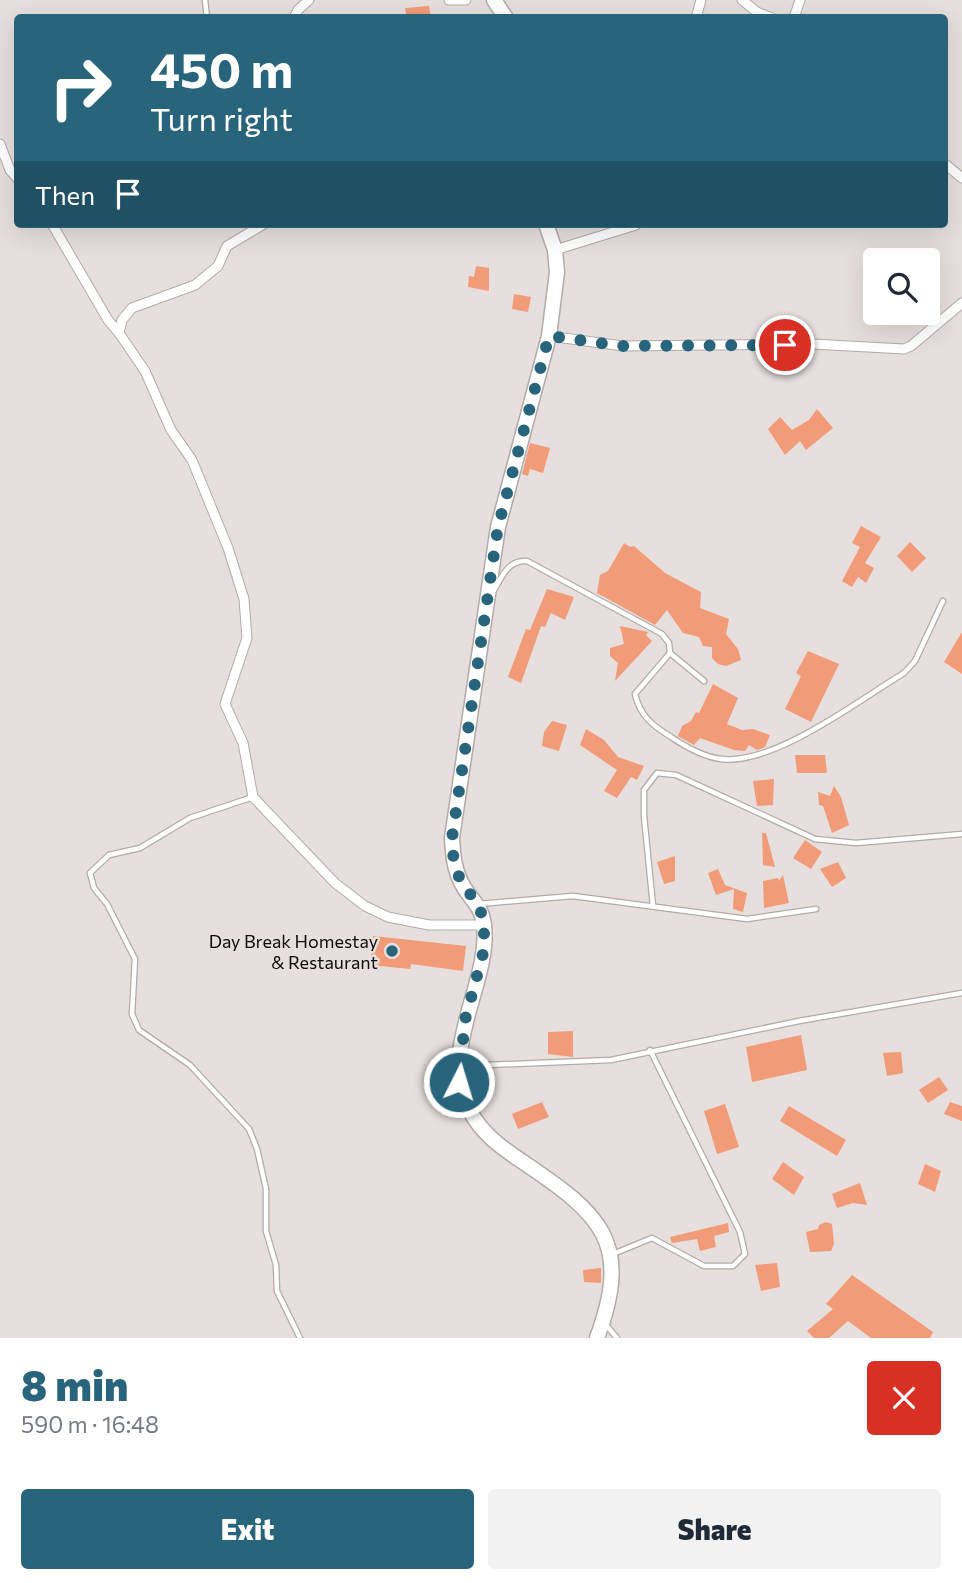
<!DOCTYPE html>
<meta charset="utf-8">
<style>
body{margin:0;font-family:Commissioner,sans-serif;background:#f2f2f3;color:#1f2937;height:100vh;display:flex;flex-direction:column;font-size:26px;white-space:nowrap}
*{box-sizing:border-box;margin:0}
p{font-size:23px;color:#747a83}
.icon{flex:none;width:38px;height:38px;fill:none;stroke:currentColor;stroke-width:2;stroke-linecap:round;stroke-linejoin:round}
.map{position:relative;height:1338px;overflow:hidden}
.panel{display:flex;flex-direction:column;background:#fff;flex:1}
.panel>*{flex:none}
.top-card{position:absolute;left:14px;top:14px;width:934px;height:214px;border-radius:7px;box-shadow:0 7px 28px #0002;background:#28657c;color:#fff;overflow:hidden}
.fabs{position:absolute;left:863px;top:248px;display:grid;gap:14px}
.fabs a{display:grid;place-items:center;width:77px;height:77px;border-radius:7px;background:#fff;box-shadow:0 7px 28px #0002;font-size:35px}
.pin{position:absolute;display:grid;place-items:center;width:60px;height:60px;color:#fff;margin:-30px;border:4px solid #fff;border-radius:50%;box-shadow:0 2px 7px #0007}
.me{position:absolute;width:77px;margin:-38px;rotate:5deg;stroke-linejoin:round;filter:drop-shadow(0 0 5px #0008)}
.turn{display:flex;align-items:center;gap:24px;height:147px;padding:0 21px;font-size:32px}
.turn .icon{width:91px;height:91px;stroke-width:2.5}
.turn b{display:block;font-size:49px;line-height:60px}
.then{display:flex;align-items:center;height:66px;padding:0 21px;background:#0003;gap:14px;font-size:26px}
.round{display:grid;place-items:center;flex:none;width:74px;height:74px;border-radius:7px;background:#f2f2f3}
.summary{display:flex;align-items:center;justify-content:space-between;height:119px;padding:0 21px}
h1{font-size:42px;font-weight:800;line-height:52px;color:#28657c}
.action{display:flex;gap:14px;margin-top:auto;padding:14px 21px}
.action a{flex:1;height:80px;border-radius:7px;background:#28657c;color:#fff;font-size:28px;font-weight:800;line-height:80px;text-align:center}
.action a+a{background:#f2f2f3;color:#1f2937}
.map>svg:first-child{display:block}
.building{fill:#f29b79}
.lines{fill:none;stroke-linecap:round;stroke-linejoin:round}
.lane-casing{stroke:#b1aba9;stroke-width:7}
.street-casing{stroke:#b1aba9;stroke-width:11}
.primary-casing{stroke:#b1aba9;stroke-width:17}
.lane{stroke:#fff;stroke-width:4.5}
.street{stroke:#fff;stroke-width:9}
.primary{stroke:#fff;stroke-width:14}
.route{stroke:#28657c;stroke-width:12;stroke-dasharray:0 21.6}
.poi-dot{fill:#28657c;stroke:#e6dfdd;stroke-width:2.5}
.labels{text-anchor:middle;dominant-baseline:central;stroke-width:5;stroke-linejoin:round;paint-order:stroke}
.poi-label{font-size:18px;fill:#0d0b0b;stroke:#e6dfdd;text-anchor:end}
</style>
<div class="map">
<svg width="962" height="1338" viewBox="0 0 962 1338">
<rect width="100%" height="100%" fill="#e6dfdd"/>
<g class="building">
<path d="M429 6 431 18H407L405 8Z"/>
<path d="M476 266 489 268V291L468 287 469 276 474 277Z"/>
<path d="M514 294 531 297 528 312 512 309Z"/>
<path d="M817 409 833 428 806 450 800 441 785 455 768 429 780 417 792 430 809 420Z"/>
<path d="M530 443 550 448 543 473 530 469 528 476 522 474Z"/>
<path d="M861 526 881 537 865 563 874 568 866 583 858 577 852 587 842 581 860 547 852 543Z"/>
<path d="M910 542 926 558 912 572 897 556Z"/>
<path d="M624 543 630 547 634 546 665 573 701 592 700 608 729 619 726 634 738 649 741 660 726 666 718 664 712 658V647L703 646 699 637 683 633 667 610 655 625 597 593 600 575 608 571Z"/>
<path d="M547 589 574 597 565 620 551 613 545 627 541 626 521 683 508 677 526 629 530 630Z"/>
<path d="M620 626 648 632 646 635 652 641 615 681 618 663 610 656V648L624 644Z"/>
<path d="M962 632V674L944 662Z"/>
<path d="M808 651 839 664 811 722 785 709 801 676 796 673Z"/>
<path d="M713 684 738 698 727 724 742 730 753 729 770 735 765 747 757 750 749 745 745 751 734 750 700 738 694 745 678 736 682 726 691 721 696 712 699 713Z"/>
<path d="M552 721 567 725 559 751 542 746 544 732Z"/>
<path d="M586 729 604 740 618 757 644 766 637 780 631 777 617 798 604 791 617 770 580 745Z"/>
<path d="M795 755H825L827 773H797Z"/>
<path d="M774 779 773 805 757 806 753 781Z"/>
<path d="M834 786 841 797 849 825 832 833 823 806 819 805 818 792 830 796Z"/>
<path d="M762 833H766L775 867 763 865Z"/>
<path d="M805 840 822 852 811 869 793 858Z"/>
<path d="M675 856V881L664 884 657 862Z"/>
<path d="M838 862 846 878 832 887 820 869Z"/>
<path d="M718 869 725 885 747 893 743 912 733 909 734 889 716 895 708 873Z"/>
<path d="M783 875 789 903 764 908 763 881 778 878 779 881Z"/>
<path d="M373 936 466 946 463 971 411 964 410 969 370 965Z"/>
<path d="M573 1031V1057L548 1054V1032Z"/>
<path d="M801 1035 807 1070 752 1082 746 1047Z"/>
<path d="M901 1052 903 1073 887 1076 883 1053Z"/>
<path d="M939 1077 948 1090 928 1103 919 1090Z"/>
<path d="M542 1102 549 1117 518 1129 512 1114Z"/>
<path d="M950 1102 962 1106V1121L944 1114Z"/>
<path d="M725 1104 739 1147 717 1154 704 1111Z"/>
<path d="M789 1106 846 1140 837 1156 780 1121Z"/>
<path d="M783 1162 804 1177 794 1195 772 1179Z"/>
<path d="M925 1164 941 1171 935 1192 918 1184Z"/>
<path d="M860 1183 867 1205 853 1203 837 1208 832 1194Z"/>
<path d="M826 1222 832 1224 834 1244 831 1251 810 1252 806 1232 818 1229 819 1225Z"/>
<path d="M728 1223 729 1232 714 1236 716 1247 700 1251 697 1239 672 1243 670 1237Z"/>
<path d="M777 1263 780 1287 761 1291 755 1265Z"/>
<path d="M601 1268V1283L584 1282 583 1270Z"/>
<path d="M852 1275 933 1332 930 1338H871L848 1321 829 1338H814L807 1331 833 1309 826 1304Z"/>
</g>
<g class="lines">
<g class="lane-casing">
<g id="lane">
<path d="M205 0 207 18"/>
<path d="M494 590C503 575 508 560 527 561L662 634 669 643 670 653 635 694C640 716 652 725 671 737 686 747 703 757 721 759 773 766 859 700 904 673L915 661 943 601"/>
<path d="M670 653 704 681"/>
<path d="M253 797 190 818 140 848 109 855 90 873 94 888 107 904 135 959 132 1014 139 1030 190 1065 249 1129 257 1149 266 1189V1231L276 1265 277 1291 300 1338"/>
<path d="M479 904 573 896 747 919 816 909"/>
<path d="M653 906 644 816V790L657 773 676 775 815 839 856 843 962 834"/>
<path d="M462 1066 611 1060 799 1021 962 993"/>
<path d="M613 1254 652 1238 704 1266H733L745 1254 740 1232 650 1050"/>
<path d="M606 1325 617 1338"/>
</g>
</g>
<g class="street-casing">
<g id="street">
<path d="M449 0H466"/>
<path d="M742 0 757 12 772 18"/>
<path d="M294 18 298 10 309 0"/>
<path d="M696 18 701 0"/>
<path d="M794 18 800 0"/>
<path d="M0 144 10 170 18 179"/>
<path d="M945 164 962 178"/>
<path d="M52 224 108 320 119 333"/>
<path d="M264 224 227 246 218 266 195 285 132 308 122 320 119 333 145 371 171 430 192 460 228 548 244 599 247 638 225 704 243 743 253 797 335 883 365 906 388 917 429 925H484"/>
<path d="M555 250 636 225"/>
<path d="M549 336 623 346 812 344 904 349 911 346 962 303"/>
</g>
</g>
<g class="primary-casing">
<g id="primary">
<path d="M494 0 506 18"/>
<path d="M546 224 555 250 557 272 549 336 498 527 452 838C453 855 454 869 462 884 470 899 482 906 484 925 491 982 437 1050 470 1111 482 1134 502 1148 523 1162 600 1214 633 1241 597 1338"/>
</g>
</g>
<use href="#lane" class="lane"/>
<use href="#street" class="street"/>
<use href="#primary" class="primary"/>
</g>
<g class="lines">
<path class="route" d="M459 1082 465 1020 484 950V925L479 904 463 886 454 865 452 838 498 527 549 336 623 346 785 345"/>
</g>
<circle class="poi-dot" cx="392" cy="951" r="7"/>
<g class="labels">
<g class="poi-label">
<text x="378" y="941">Day Break Homestay<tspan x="378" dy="21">&amp; Restaurant</tspan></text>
</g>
</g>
</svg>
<div class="fabs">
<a><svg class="icon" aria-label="search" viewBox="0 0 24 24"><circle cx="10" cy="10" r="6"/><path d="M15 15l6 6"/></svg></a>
</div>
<div class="pin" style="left:785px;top:345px;background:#d93025"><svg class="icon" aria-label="arrive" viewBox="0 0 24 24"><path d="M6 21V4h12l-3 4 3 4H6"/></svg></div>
<svg class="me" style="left:459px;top:1082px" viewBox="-20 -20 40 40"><circle r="17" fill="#28657c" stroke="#fff" stroke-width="3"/><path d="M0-11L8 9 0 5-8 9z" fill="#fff"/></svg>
<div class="top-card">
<div class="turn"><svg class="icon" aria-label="right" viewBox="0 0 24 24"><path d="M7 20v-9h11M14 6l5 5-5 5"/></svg><div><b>450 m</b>Turn right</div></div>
<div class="then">Then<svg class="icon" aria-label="arrive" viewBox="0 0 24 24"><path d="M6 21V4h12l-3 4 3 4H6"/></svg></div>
</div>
</div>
<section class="panel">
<div class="summary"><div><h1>8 min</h1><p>590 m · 16:48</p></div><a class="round" style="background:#d93025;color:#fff"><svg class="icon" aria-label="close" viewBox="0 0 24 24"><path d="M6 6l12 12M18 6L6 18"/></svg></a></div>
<div class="action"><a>Exit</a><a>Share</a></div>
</section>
